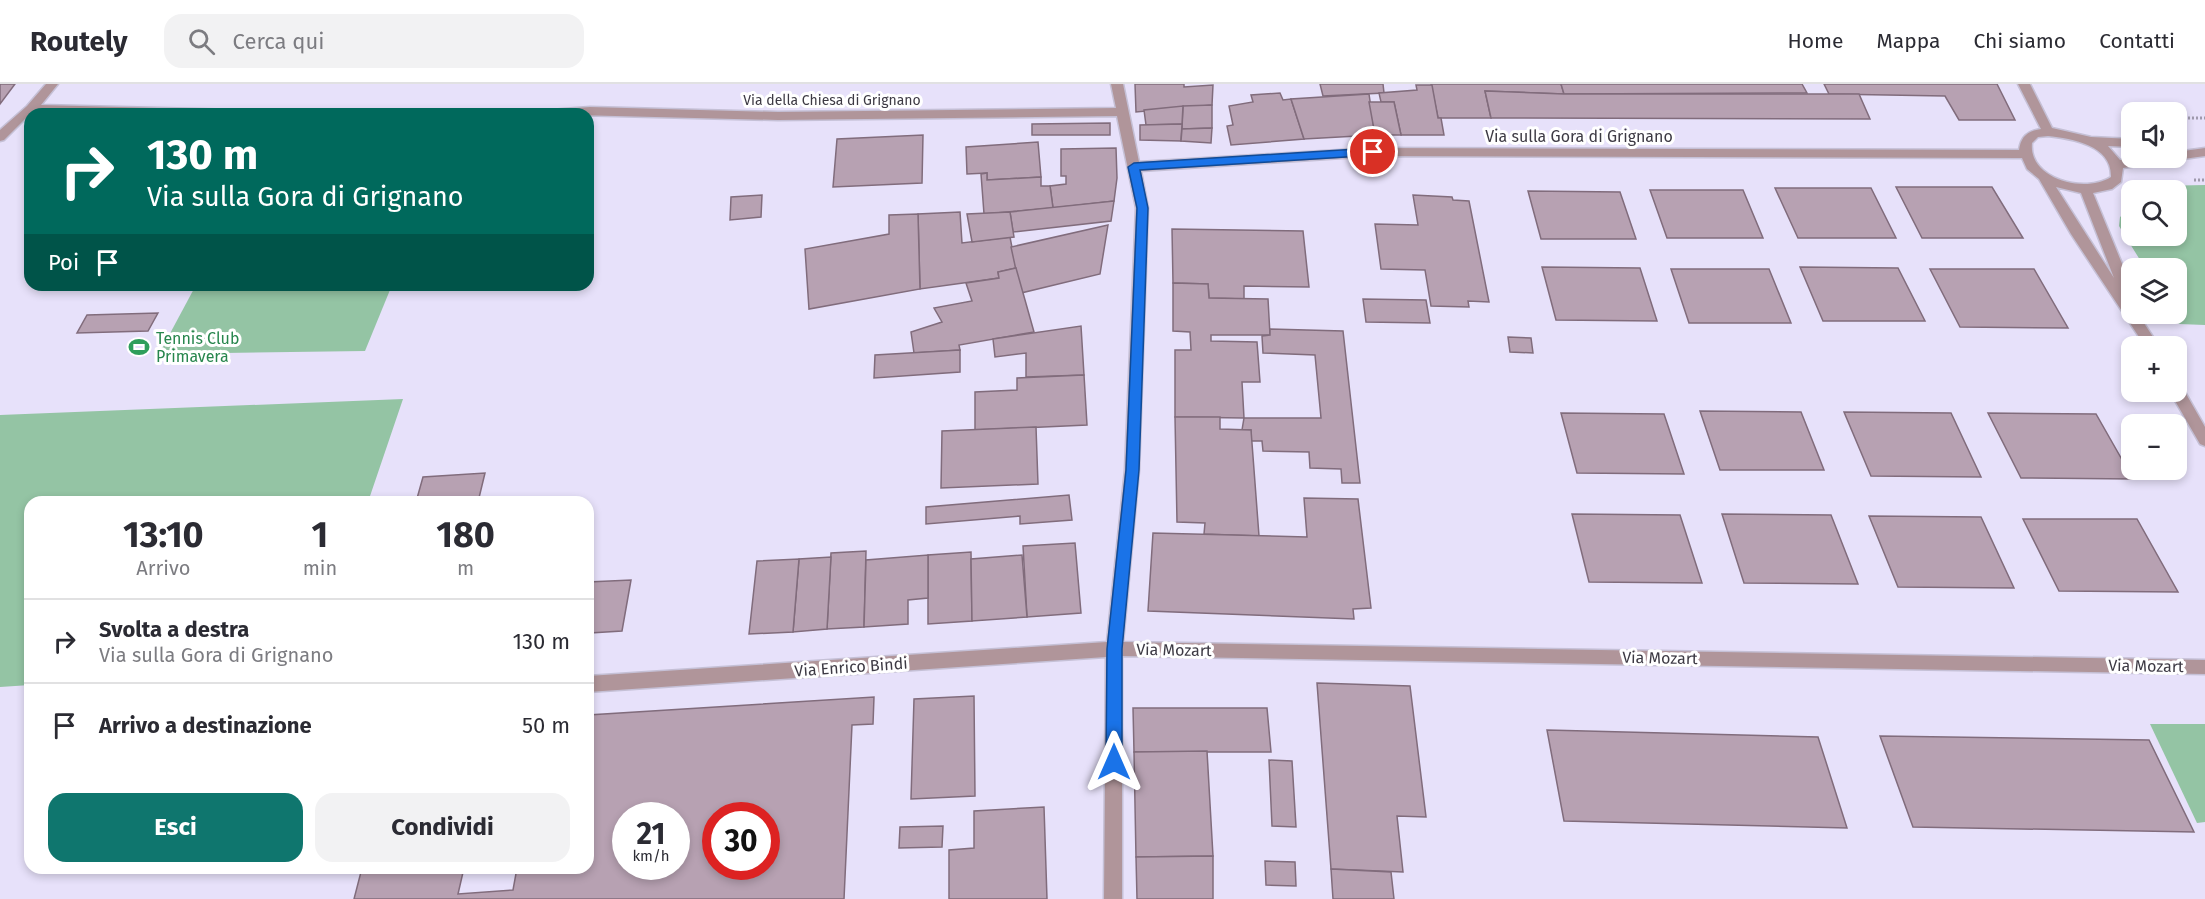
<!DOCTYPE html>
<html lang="it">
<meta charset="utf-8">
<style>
body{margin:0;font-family:"Fira Sans",sans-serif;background:#f2f2f3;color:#2b2b33;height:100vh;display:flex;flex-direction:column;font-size:22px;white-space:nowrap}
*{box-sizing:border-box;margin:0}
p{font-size:20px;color:#7c7c81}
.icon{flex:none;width:33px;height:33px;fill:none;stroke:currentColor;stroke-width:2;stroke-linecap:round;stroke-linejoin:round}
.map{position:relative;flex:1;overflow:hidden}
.panel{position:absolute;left:24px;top:412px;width:570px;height:378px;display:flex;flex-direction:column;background:#fff;border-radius:18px;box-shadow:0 3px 9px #0003}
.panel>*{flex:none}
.hud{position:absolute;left:24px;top:24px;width:570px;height:183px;border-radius:18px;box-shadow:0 3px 9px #0003;background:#00695c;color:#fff;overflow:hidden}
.controls{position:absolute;left:2121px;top:18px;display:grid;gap:12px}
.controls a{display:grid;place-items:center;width:66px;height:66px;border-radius:12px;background:#fff;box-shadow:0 3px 9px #0003;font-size:30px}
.speed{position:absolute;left:612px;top:718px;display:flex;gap:12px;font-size:30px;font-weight:700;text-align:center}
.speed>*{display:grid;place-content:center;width:78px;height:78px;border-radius:50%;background:#fff;box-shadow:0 3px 9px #0003;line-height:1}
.speed small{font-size:15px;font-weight:400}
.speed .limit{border:9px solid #d22;background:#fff;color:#111}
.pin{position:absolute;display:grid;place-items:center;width:51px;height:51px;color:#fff;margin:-26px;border:3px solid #fff;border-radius:50%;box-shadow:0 2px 6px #0007}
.me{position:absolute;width:66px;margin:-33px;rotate:0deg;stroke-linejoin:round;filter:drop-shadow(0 0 4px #0008)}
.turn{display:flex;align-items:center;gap:21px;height:126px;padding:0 24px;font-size:27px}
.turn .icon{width:78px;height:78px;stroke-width:2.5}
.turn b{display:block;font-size:42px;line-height:51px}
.then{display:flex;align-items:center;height:57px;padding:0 24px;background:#0003;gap:12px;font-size:22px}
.eta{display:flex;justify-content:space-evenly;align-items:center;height:102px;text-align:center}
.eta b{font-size:36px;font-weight:700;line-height:42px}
.action{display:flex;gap:12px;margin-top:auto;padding:12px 24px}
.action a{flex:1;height:69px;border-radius:18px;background:#0f766e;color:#fff;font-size:24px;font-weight:700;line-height:69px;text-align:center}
.action a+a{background:#f2f2f3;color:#2b2b33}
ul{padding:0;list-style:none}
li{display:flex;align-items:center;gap:18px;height:84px;padding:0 24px;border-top:2px solid #e1e1e2}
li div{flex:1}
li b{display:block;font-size:22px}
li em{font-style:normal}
header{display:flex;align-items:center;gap:36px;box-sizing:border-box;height:84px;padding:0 30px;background:#fff;border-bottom:2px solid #e1e1e2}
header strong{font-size:28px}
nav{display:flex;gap:33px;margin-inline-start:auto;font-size:21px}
.search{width:420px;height:54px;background:#f2f2f3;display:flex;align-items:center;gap:15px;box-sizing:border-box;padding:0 21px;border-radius:18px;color:#7c7c81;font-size:22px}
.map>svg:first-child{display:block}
.green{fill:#94c4a4}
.building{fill:#b7a1b2;stroke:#816c7c;stroke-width:1.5;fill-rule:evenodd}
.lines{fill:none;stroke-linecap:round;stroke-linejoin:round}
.minor-casing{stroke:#c5c0d6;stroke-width:3}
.path{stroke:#9f9aad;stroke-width:3;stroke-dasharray:2 2;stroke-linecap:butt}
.minor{fill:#b0959a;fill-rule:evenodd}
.route{fill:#1a73e8;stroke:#114b97;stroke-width:1.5}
.labels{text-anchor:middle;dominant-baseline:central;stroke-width:6;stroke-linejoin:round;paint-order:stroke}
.far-street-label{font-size:14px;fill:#3d3a44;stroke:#fff}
.street-label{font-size:16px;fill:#3d3a44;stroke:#fff}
.leisure-label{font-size:16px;fill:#27864d;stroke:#fff;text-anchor:start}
</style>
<header>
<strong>Routely</strong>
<div class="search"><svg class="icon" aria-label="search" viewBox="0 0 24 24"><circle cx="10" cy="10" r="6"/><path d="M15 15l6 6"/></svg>Cerca qui</div>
<nav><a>Home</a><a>Mappa</a><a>Chi siamo</a><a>Contatti</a></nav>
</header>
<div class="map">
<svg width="2205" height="815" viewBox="0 0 2205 815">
<rect width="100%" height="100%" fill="#e7e1fa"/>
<g class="green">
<path d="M2205 101V241L2179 240 2173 230H2176V184H2145L2119 142 2120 133 2131 124 2132 152H2176V106H2152L2155 102Z"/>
<path d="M196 201H392L365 267 159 270Z"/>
<path d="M403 315 368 418H30V601L0 603V331Z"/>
<path d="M2150 640H2205V738L2197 739Z"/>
</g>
<g class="building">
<path d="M0 0H15L0 20Z"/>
<path d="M1135 0H1184V3L1213 1 1212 21 1136 28Z"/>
<path d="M1320 0H1383L1384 9 1323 12Z"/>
<path d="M1431 0H1561L1564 10 1485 7 1491 34H1438Z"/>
<path d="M1561 0H1802L1807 9 1564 10Z"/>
<path d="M1824 0H1997L2015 36H1959L1945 12 1829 10Z"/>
<path d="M1416 1H1432L1438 34H1441L1444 51H1401L1394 18H1381L1379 9 1417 6Z"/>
<path d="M1485 7 1564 10H1859L1870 35 1491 34Z"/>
<path d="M1280 9 1283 16 1291 15 1304 55 1231 61 1227 42 1233 41 1229 22 1253 18 1251 11Z"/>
<path d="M1369 10 1375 51 1304 55 1291 15Z"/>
<path d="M1369 18H1394L1401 51H1375Z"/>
<path d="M1212 21V44L1182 45 1183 22Z"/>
<path d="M1183 22 1182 40 1146 41 1144 26Z"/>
<path d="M1110 39V51H1032V40Z"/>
<path d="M1182 40 1181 57 1140 56V41Z"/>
<path d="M1212 44 1211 59 1181 57 1182 45Z"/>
<path d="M923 51 922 99 833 103 837 55Z"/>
<path d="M1038 58 1041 93 987 96V89L967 90 966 63Z"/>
<path d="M1116 64 1117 94 1114 117 1053 124 1050 102 1066 100V92H1061V65Z"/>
<path d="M987 89V96L1041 93V102H1050L1053 124 984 130 981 90Z"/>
<path d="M1896 103H1992L2023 154H1922Z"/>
<path d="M1775 104H1871L1896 154H1798Z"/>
<path d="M1650 106H1743L1763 154H1667Z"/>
<path d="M1528 107 1620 108 1636 155H1541Z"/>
<path d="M762 111 761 133 730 136 731 113Z"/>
<path d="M1413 111 1452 113 1453 116 1469 117 1489 218 1468 217 1469 223 1431 222 1425 186 1381 185 1375 140 1418 141Z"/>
<path d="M1114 117 1111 137 1013 148 1010 128Z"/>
<path d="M960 128 962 159 1010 153 1016 184 998 188 999 194 920 205 918 130Z"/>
<path d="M1010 128 1014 153 972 158 967 130Z"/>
<path d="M918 130 920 205 809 225 805 165 889 150V131Z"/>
<path d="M1108 141 1100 190 1021 209 1011 163Z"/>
<path d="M1172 145 1303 147 1309 203 1244 202V215L1209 214 1208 200 1173 199Z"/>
<path d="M1542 183 1640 184 1657 237 1556 236Z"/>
<path d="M1800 183 1898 184 1925 237H1823Z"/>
<path d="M1016 184 1034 248 959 261 960 266 914 269 911 248 942 238 934 224 972 217 966 199 999 194 998 188Z"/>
<path d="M1671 185H1769L1791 239H1689Z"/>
<path d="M1930 185H2034L2068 244 1960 243Z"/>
<path d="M1173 199 1208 200 1209 214 1268 215 1270 251H1211V257L1257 258 1260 298H1242L1244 334 1175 333V266H1191L1190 248 1173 247Z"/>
<path d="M1363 215 1426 216 1430 239 1366 238Z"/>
<path d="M158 229 148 247 77 249 87 231Z"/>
<path d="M1081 242 1084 291 1026 293V269L995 273 993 255Z"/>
<path d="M1270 245 1343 247 1360 399H1342L1341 385 1310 384 1309 368 1263 367 1262 357H1251V346H1242L1244 334H1321L1315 271 1263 269 1262 252 1270 251Z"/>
<path d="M1508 253 1531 254 1533 269 1510 268Z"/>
<path d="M960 266V288L874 294 875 271Z"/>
<path d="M1084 291 1087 341 975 346V308L1017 306V294Z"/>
<path d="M1700 327 1801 328 1824 386H1720Z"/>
<path d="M1844 328 1951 329 1981 393 1871 392Z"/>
<path d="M1561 329 1664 330 1684 390 1577 389Z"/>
<path d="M1988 329 2096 330 2133 395 2021 394Z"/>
<path d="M1175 333H1220V345L1251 346 1259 452 1204 450 1205 439 1177 438Z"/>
<path d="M1036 343 1038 400 941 404 942 347Z"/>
<path d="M485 389 478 418H416L423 393Z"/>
<path d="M1069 411 1072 436 1020 440V432L926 440V423Z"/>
<path d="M1304 414 1358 415 1371 524 1353 525 1354 535 1148 527 1153 449 1307 453Z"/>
<path d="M1572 430 1680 431 1702 499 1589 498Z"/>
<path d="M1722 430 1831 431 1858 500 1744 499Z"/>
<path d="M1869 432 1981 433 2014 504 1898 503Z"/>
<path d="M2023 435H2137L2178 508 2059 507Z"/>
<path d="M1075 459 1081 529 1027 533 1023 462Z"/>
<path d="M866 467 864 543 827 545 831 469Z"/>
<path d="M971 468 972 537 928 540V471Z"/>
<path d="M928 471V514L908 516V540L864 543 866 476Z"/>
<path d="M1022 471 1027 533 972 537 971 475Z"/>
<path d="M831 473 827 545 793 548 799 475Z"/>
<path d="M799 475 793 548 749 550 757 477Z"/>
<path d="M631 496 622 547 590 549 588 555V498Z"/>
<path d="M1317 599 1410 602 1426 733 1397 732 1403 788 1331 785Z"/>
<path d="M974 612 975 712 911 715 914 615Z"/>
<path d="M874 613 873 640 852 641 844 815H354L362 784H464L458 810 513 806 517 784H588V631ZM626 732H676V783H626ZM716 732H766V783H716Z"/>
<path d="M1133 624H1267L1271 668H1134Z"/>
<path d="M1547 646 1818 653 1847 744 1564 737Z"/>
<path d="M1880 652 2149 656 2194 748 1913 743Z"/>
<path d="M1207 667 1213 772 1136 773 1134 668Z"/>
<path d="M1269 676 1292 677 1296 743 1272 742Z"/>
<path d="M1044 723 1047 815H949V766L974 764V727Z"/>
<path d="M943 742 942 763 899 764 900 743Z"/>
<path d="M1213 772V815H1137L1136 773Z"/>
<path d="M1265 777 1295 778 1296 802 1266 801Z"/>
<path d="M1331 785 1391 788 1394 815H1333Z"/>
</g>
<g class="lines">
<g class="minor-casing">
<g id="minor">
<path d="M46 0H58L41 21 235 26 241 30 34 29 30 30 4 56 0 57V46L27 22Z"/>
<path d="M1111 0H1123L1139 78 1373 64 2019 66C2021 53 2027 47 2041 45L2018 0H2030L2052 44 2091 53 2132 55V63L2108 62 2120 76 2140 74H2176V68L2205 64V72L2176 76 2171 74 2165 78 2123 84 2121 98 2112 105 2093 109 2132 204V230H2138L2159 262H2145L2071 150 2039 95 2027 85 2022 74 1373 72 1141 87 1148 124 1139 386 1123 558 2205 576V590L1122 572V815H1104L1106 573 588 608V592L1107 558 1125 386 1136 124 1117 32 778 36 536 30 538 27 590 23 778 28 1116 24ZM2048 52C2073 55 2112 61 2111 93 2085 110 2028 95 2032 59L2038 53ZM2056 103 2081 109 2114 194Z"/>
<path d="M2176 300 2181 301 2205 343V362L2200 360 2170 308H2176Z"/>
</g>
</g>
<g class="path">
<path d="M2176 34H2205"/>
<path d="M2194 96H2205"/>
</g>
<use href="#minor" class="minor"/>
</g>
<path class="route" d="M1373 64 1377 65V71L1140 86 1148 124 1139 386 1122 565V678L1119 684 1114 686 1108 684 1106 678 1107 565 1126 386 1137 124 1128 83 1134 79Z"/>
<defs>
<g id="stadium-bare" transform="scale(1.62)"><path d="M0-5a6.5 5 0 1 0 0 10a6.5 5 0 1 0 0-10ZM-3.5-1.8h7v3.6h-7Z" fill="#2e9e5b" stroke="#fff" stroke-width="2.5" paint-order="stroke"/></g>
</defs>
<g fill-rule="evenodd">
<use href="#stadium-bare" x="139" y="263"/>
</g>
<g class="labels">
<g class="far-street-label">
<text x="832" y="16">Via della Chiesa di Grignano</text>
</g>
<g class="street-label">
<text x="1579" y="52">Via sulla Gora di Grignano</text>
<text transform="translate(1174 566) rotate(1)">Via Mozart</text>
<text transform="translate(1660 574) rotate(1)">Via Mozart</text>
<text transform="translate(2146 582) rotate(1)">Via Mozart</text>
<text transform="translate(851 583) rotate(-4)">Via Enrico Bindi</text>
</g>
<g class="leisure-label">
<text x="156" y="254">Tennis Club<tspan x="156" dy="18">Primavera</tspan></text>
</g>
</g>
</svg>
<div class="controls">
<a><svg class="icon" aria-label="sound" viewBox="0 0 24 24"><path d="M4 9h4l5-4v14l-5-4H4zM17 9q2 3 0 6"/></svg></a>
<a><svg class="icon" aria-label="search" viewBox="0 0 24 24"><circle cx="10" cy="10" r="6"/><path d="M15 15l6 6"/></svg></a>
<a><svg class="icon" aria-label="layers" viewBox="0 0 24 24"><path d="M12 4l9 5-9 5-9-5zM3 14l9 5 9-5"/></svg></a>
<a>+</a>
<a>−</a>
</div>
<div class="speed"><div>21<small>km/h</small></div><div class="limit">30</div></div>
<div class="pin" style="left:1373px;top:68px;background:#d93025"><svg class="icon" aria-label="arrive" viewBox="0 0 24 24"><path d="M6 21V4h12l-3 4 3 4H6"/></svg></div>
<svg class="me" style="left:1114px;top:678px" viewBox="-20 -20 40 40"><path d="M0-17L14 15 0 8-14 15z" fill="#1a73e8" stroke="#fff" stroke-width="4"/></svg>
<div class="hud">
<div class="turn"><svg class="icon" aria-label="right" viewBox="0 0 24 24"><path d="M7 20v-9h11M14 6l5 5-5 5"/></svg><div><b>130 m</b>Via sulla Gora di Grignano</div></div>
<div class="then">Poi<svg class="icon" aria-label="arrive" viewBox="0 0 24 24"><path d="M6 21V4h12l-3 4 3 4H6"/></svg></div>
</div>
<section class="panel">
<div class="eta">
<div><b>13:10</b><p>Arrivo</p></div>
<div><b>1</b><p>min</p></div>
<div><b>180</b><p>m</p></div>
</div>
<ul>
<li><svg class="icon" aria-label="right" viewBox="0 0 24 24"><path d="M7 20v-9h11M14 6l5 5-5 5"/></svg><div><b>Svolta a destra</b><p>Via sulla Gora di Grignano</p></div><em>130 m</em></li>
<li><svg class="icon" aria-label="arrive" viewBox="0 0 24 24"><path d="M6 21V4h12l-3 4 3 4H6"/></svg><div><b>Arrivo a destinazione</b></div><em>50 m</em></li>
</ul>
<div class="action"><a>Esci</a><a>Condividi</a></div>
</section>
</div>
